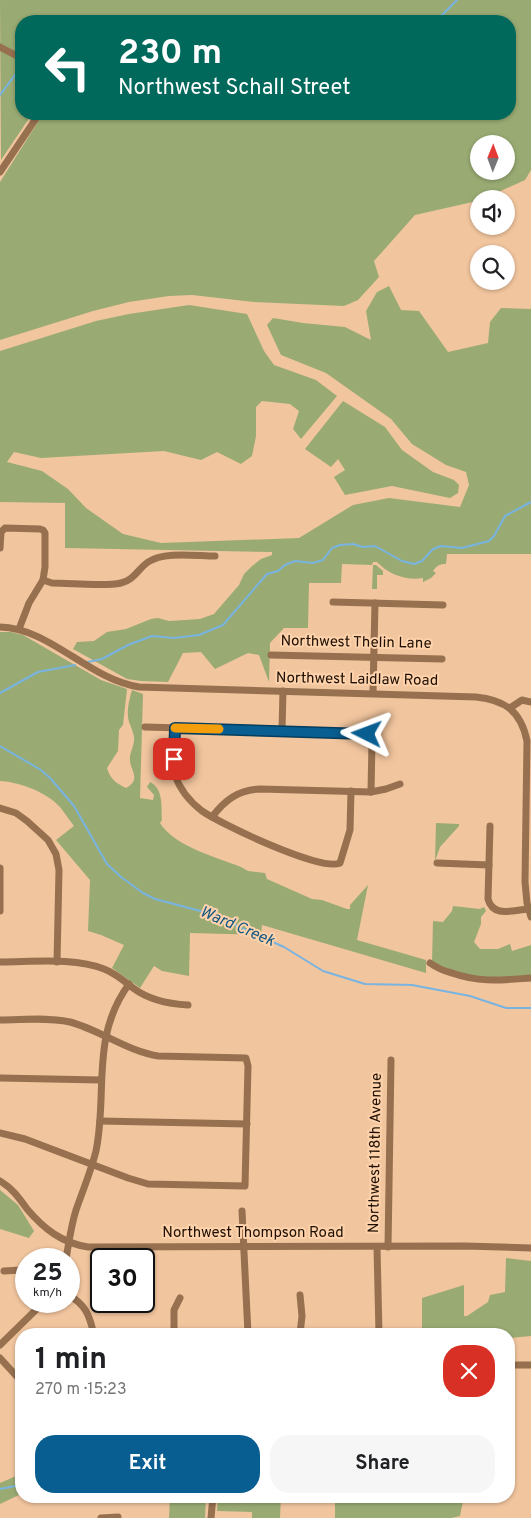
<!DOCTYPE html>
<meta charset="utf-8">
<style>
body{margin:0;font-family:Overpass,sans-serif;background:#f6f6f6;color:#202124;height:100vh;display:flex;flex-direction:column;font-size:19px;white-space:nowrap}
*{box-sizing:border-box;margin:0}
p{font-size:16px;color:#757577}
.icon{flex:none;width:28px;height:28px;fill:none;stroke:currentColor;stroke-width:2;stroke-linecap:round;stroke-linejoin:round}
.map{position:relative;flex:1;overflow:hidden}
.drawer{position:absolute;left:15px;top:1328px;width:500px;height:175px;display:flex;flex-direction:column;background:#fff;border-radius:20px;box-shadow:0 1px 4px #0004}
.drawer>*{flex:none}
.banner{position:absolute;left:15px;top:15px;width:501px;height:105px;border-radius:20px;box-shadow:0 1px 4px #0004;background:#00695c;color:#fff;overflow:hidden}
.needle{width:32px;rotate:1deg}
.fabs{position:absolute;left:470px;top:135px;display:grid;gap:10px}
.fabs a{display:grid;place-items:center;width:45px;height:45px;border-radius:50%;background:#fff;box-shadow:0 1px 4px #0004;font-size:25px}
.speed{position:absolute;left:15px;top:1248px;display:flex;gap:10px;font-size:25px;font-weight:700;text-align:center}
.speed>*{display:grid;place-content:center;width:65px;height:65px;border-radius:50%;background:#fff;box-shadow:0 1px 4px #0004;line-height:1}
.speed small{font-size:12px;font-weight:400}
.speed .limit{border:2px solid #111;border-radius:8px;background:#fff;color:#111}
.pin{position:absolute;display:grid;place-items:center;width:42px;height:42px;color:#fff;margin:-21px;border-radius:10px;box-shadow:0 2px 8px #0006}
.me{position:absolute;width:55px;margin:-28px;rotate:273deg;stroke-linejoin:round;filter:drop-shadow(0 0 4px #0008)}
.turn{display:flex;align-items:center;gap:18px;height:105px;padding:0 20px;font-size:22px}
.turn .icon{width:65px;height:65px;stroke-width:2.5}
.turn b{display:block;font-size:35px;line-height:42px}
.round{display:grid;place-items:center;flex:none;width:52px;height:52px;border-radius:20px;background:#f6f6f6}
.summary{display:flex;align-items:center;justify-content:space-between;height:85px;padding:0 20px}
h1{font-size:30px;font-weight:700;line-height:38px}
.cta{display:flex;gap:10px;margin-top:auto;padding:10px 20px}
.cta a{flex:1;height:58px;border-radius:20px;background:#085e90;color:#fff;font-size:20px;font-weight:700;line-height:58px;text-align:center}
.cta a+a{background:#f6f6f6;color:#202124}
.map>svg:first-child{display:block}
.green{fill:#99ab73;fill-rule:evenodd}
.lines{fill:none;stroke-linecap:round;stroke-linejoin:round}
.stream{stroke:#79b4e1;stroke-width:2}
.minor{stroke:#96704f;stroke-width:7}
.route-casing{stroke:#053d5e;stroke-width:12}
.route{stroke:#085e90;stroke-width:9}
.slow{stroke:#f59e0b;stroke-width:9}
.labels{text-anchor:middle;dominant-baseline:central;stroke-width:4;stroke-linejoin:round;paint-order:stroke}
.street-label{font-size:15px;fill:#1e0f02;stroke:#fed2ab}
.water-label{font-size:16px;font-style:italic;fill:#145884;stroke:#fed2ab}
</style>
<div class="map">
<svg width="531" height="1518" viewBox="0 0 531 1518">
<rect width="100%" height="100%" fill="#f1c59e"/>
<g class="green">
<path d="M0 0H531V170L525 180 483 199H479L477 201 415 215 374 261 379 277 358 300 344 306 254 302 192 295 169 296 129 302 93 311 0 340V182L43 114H510V21H21V114H32L1 160ZM479 144H506V171H479Z"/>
<path d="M389 286 401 310 419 311 448 352 488 343 490 322 501 308 531 309V554H447L446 564C440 564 437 565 433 571L436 573 431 578 423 582V578C406 581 388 574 377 562H373L372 565H376L383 571V575H377V589H372L373 565 342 564 341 583H309L308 628H284L270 643 269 682 259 655 248 653 215 669 201 652 183 653 168 682 141 681 127 679 73 649 77 642 94 641 107 632 126 629 151 619 158 618 169 621 200 619 214 614 239 585 244 574 251 567 261 559 272 555V552L65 548V503L0 502V351L96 321 129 314 189 305 247 314 264 351 274 365 316 380 337 396 301 439 293 429 299 411 290 404 262 401 256 407V436L252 456 241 464 217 452 201 460 164 451 41 458 14 452 7 462 42 471 68 489 86 508 123 534 161 543 299 538 353 505 389 498 460 507 469 485 466 472 446 465 412 444 391 419 326 373 281 355 267 325 273 318 303 323 345 327 371 340 366 311 377 292Z"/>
<path d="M343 401 385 427 402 450 433 472 454 480 459 485 458 493 450 498 392 486 345 495 334 477 345 470 338 459 331 467 305 449Z"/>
<path d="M0 632H11L23 635 101 680 127 689 123 725 119 730 118 751 107 768C110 779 116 783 126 788 142 779 130 770 130 760 129 754 135 745 134 737 133 732 131 727 129 722 126 711 129 701 132 690L143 694 140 798 153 800 154 795 147 787 150 782C164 789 161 807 162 820L160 823C174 846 216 857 241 867L248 871 265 873 267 879 312 899 322 900 347 909H350V905L368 885 357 940 426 960V973L262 925 261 935 190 933 189 976 162 971 154 966 140 988 112 968 124 945 101 935 88 931 90 880 56 840 74 826C69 820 65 813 60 807 46 792 20 782 0 781Z"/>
<path d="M436 823 459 824V826L440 847 435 861Z"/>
<path d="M453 906 480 909 484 907 486 911 481 917V924L474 942 480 949H498L510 944 512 951 531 945V976L500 979 468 977 432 962 433 921 443 922 452 911Z"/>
<path d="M0 1190 18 1205 34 1231 29 1238 0 1229Z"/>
<path d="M506 1258 531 1261V1336L509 1338V1334H483L473 1329 464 1331 463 1334H422V1298L464 1285V1316H467L488 1302 490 1295 505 1292Z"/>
<path d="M21 1474V1494L0 1504V1483Z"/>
<path d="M170 1496H206L205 1518H169Z"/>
<path d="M218 1496H281L280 1518H252V1512L217 1511Z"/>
<path d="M335 1496H464L460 1516 451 1518H335Z"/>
</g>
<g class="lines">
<g class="stream">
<path d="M439 21 441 16 457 0"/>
<path d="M0 95 21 67"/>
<path d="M88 662 102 659 128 645 152 636 174 638 199 635 223 625 267 574 278 571 285 565 295 561 313 563 323 560 332 548 340 545 353 544 363 547 375 546 402 561 414 564 422 561 433 549 441 546 462 548 489 541 494 536 505 516 531 502"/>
<path d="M0 693 38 672 75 665"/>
<path d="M0 746 41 770 51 779 74 806 107 864 121 877 143 893 155 899 208 913 284 947 323 971 365 984 412 985 470 996 506 1008H531"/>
<path d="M0 1489 21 1485"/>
<path d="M183 1496C210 1506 221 1502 248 1496"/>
</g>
<g class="minor">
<path d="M0 47 21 58"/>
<path d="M0 172 39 114"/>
<path d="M0 548 1 532 5 528 40 529 43 530 45 533V567L43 580 29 603 19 629"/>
<path d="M43 580 52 583C71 583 104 587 121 583 134 580 138 569 148 562 164 551 196 556 215 556"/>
<path d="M333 602 443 605"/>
<path d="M0 627C50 628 88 679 139 687L476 697C505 700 521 711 527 741L525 882 527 903 531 917"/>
<path d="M271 655 442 659"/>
<path d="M373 693 375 603"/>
<path d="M510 708 522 700 531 702"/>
<path d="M145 727 367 733 370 735 372 741 371 792"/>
<path d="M175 728V775C180 790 189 801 202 811 221 824 321 872 340 863L350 830 351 791"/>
<path d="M282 730 283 691"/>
<path d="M0 808 16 813 27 821 48 840 56 854 59 870 57 962"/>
<path d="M212 817C225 800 238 790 260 789L371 792 386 789 400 784"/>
<path d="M490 826 488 899C493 918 513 910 528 909"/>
<path d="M437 863 489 865"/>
<path d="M0 868V911"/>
<path d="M0 962C32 962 75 957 104 969 115 973 124 981 133 988 149 1000 168 1004 188 1005"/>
<path d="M430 963C437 968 444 971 452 973 480 983 502 980 531 978"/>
<path d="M0 1020C23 1020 48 1017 70 1022 100 1030 127 1051 158 1056L246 1058 248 1066 245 1186 148 1184 128 1178 25 1139 0 1133"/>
<path d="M0 1078 100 1080"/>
<path d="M100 1121 247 1124"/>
<path d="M0 1181C12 1188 19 1198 27 1209 44 1229 62 1243 88 1247L464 1246 531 1248"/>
<path d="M242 1211 248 1334"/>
<path d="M377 1247 379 1334"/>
<path d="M388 1247 391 1060"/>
<path d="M66 1259C69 1242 71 1226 76 1210 83 1190 91 1171 96 1151 108 1093 90 1037 129 984"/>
<path d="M4 1271 21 1270 26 1272"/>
<path d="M69 1295C85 1305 89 1314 93 1331"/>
<path d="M174 1334V1310L180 1298"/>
<path d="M300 1334 302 1316 300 1295"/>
<path d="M0 1345 45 1301"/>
<path d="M0 1358 21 1381"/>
<path d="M509 1365H531"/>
<path d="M101 1518 118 1517"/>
<path d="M211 1518 213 1496"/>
</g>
</g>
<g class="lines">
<g class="route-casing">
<path id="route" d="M174 759 175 728 367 734"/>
</g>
<use href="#route" class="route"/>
<path class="slow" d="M175 728 219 729"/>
</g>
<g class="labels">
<g class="street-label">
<text transform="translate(356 643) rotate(1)">Northwest Thelin Lane</text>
<text transform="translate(357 680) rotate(1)">Northwest Laidlaw Road</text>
<text transform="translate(376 1153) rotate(-89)">Northwest 118th Avenue</text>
<text x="253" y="1233">Northwest Thompson Road</text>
</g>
<g class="water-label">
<text transform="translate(237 927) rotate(23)">Ward Creek</text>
</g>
</g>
</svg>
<div class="fabs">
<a><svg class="needle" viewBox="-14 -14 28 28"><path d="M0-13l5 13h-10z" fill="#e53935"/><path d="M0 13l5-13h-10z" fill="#757577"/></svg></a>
<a><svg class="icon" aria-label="sound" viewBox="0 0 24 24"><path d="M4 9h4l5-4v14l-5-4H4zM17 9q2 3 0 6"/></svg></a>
<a><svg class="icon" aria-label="search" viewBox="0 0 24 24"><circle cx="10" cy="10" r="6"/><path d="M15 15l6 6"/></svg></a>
</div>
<div class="speed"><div>25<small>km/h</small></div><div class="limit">30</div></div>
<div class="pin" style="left:174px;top:759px;background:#d93025"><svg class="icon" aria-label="arrive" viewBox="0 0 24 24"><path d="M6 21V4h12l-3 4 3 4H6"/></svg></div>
<svg class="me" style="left:367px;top:734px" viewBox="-20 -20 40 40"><path d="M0-17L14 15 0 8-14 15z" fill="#085e90" stroke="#fff" stroke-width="4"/></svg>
<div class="banner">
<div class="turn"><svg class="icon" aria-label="left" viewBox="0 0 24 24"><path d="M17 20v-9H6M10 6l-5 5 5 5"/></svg><div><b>230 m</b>Northwest Schall Street</div></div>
</div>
<section class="drawer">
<div class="summary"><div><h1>1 min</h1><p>270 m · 15:23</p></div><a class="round" style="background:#d93025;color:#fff"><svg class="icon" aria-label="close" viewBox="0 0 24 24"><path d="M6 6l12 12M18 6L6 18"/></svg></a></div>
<div class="cta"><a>Exit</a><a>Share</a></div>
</section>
</div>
